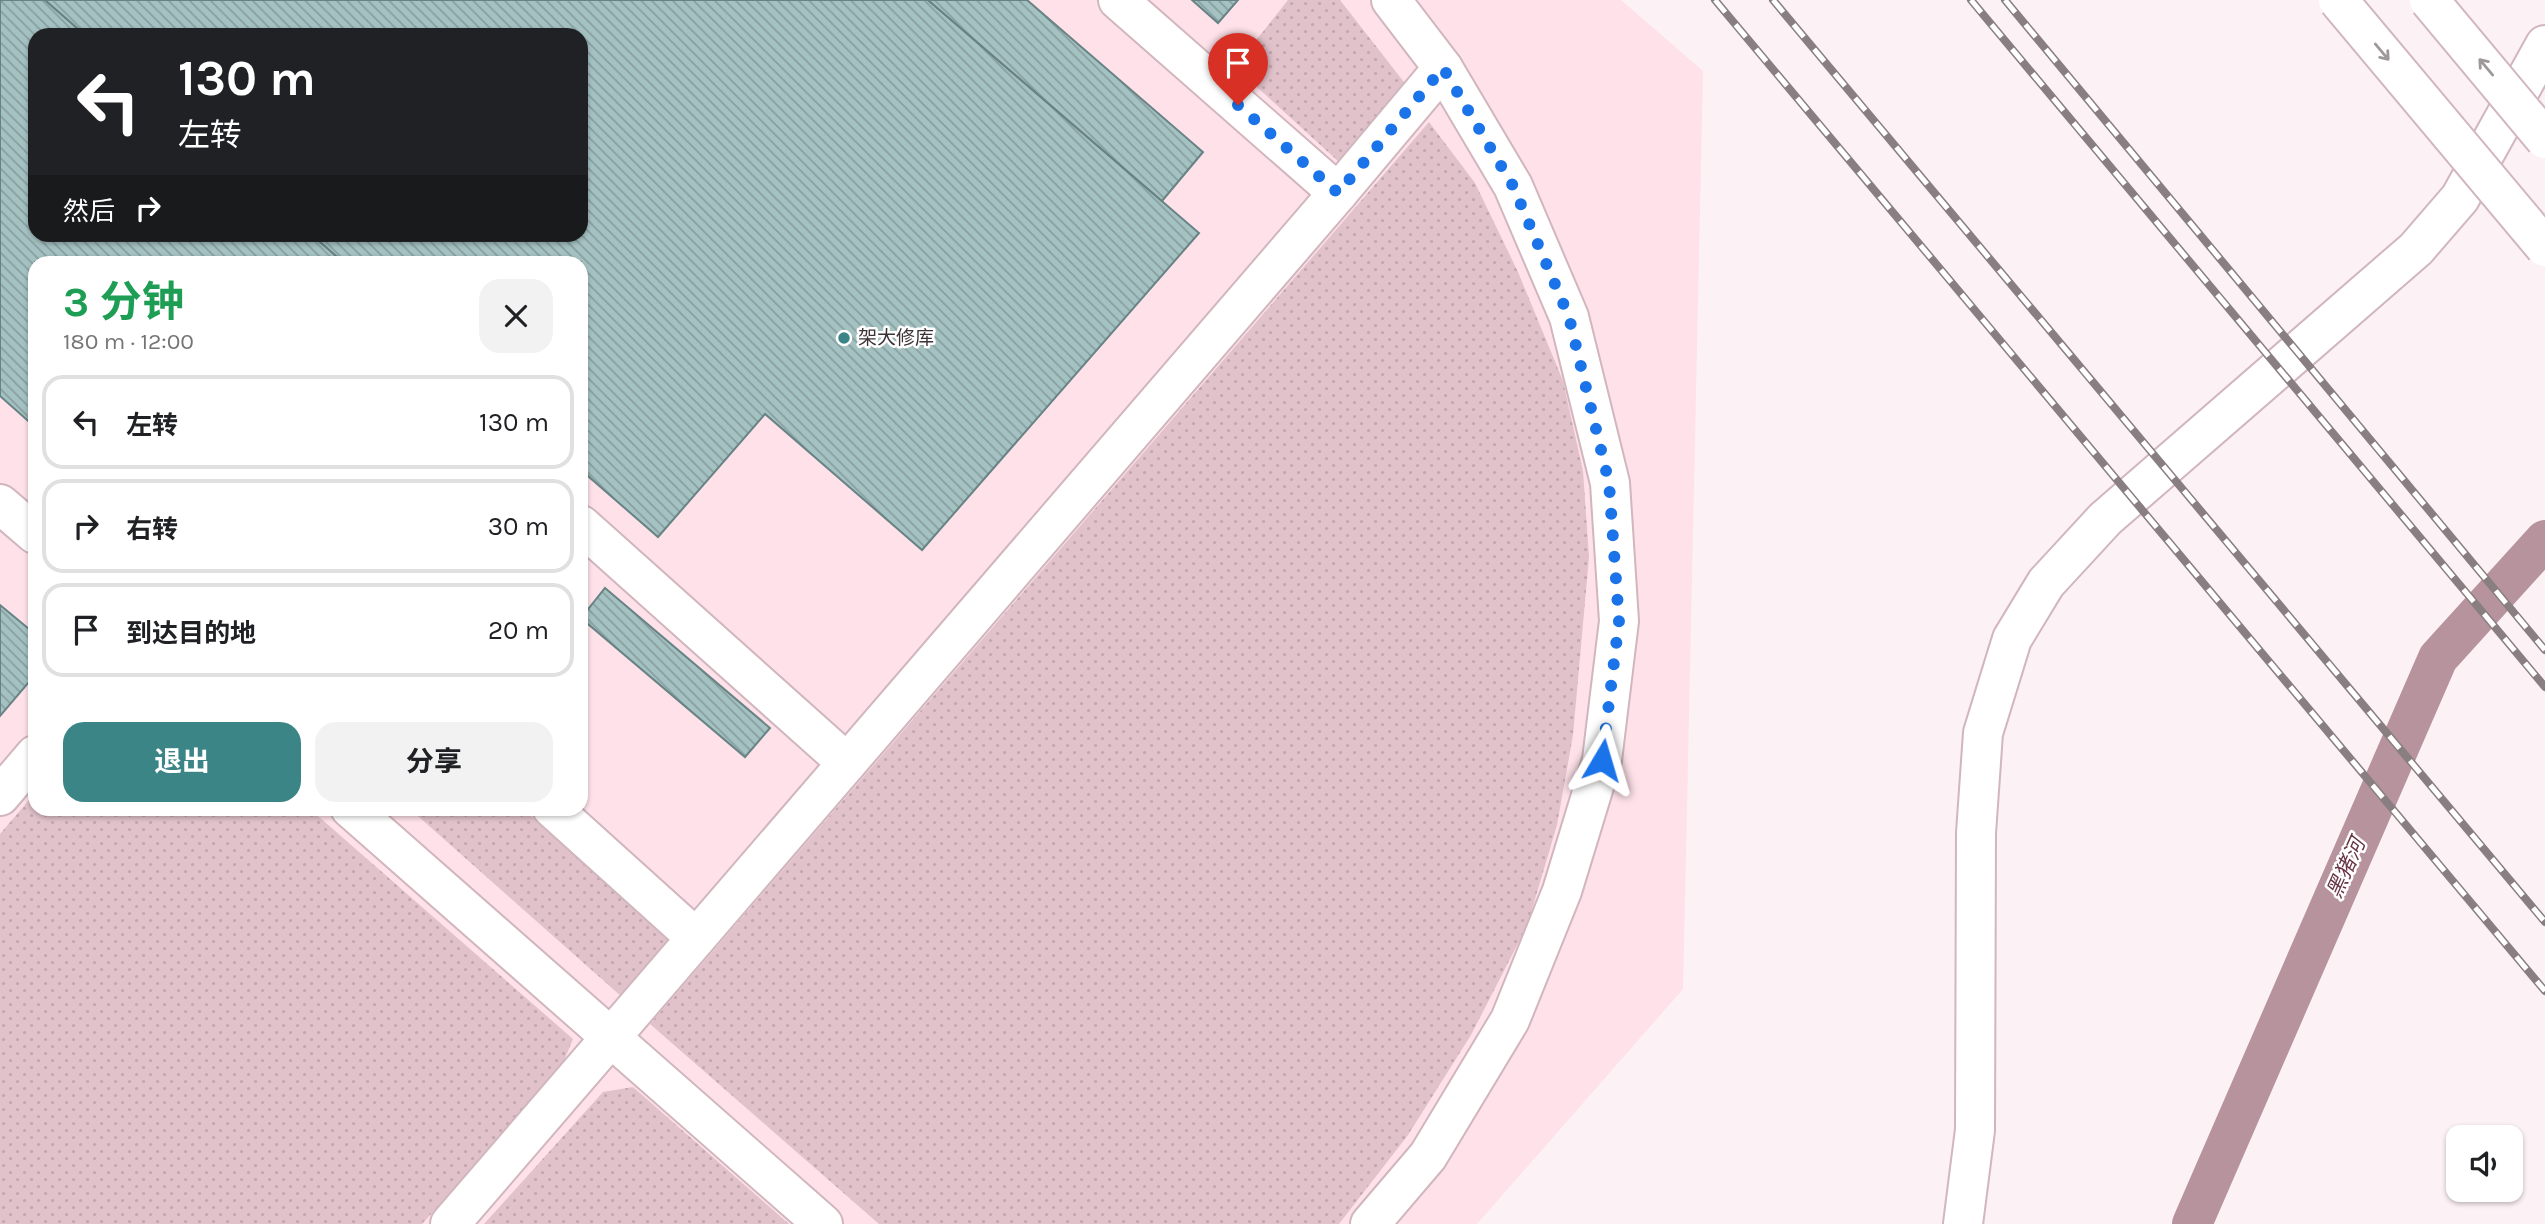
<!DOCTYPE html>
<html lang="zh">
<meta charset="utf-8">
<style>
body{margin:0;font-family:Karla,"Noto Sans SC",sans-serif;background:#f2f2f2;color:#202124;height:100vh;display:flex;flex-direction:column;font-size:26px;white-space:nowrap}
*{box-sizing:border-box;margin:0}
p{font-size:23px;color:#757577}
.icon{flex:none;width:38px;height:38px;fill:none;stroke:currentColor;stroke-width:2;stroke-linecap:round;stroke-linejoin:round}
.map{position:relative;flex:1;overflow:hidden}
.side{position:absolute;left:28px;top:256px;width:560px;height:560px;display:flex;flex-direction:column;background:#fff;border-radius:21px;box-shadow:0 2px 5px #0004}
.side>*{flex:none}
.guide{position:absolute;left:28px;top:28px;width:560px;height:214px;border-radius:21px;box-shadow:0 2px 5px #0004;background:#202124;color:#fff;overflow:hidden}
.fabs{position:absolute;left:2446px;top:1125px;display:grid;gap:14px}
.fabs a{display:grid;place-items:center;width:77px;height:77px;border-radius:14px;background:#fff;box-shadow:0 2px 5px #0004;font-size:35px}
.pin{position:absolute;display:grid;place-items:center;width:60px;height:60px;color:#fff;margin:-72px -30px;border-radius:50% 50% 50% 0;rotate:-45deg;box-shadow:0 0 7px #0007}
.pin .icon{rotate:45deg}
.me{position:absolute;width:77px;margin:-38px;rotate:7deg;stroke-linejoin:round;filter:drop-shadow(0 0 5px #0008)}
.turn{display:flex;align-items:center;gap:24px;height:147px;padding:0 35px;font-size:32px}
.turn .icon{width:91px;height:91px;stroke-width:2.5}
.turn b{display:block;font-size:49px;line-height:60px}
.then{display:flex;align-items:center;height:66px;padding:0 35px;background:#0003;gap:14px;font-size:26px}
.round{display:grid;place-items:center;flex:none;width:74px;height:74px;border-radius:21px;background:#f2f2f2}
.summary{display:flex;align-items:center;justify-content:space-between;height:119px;padding:0 35px}
h1{font-size:42px;font-weight:700;line-height:52px;color:#1e9e55}
.button{display:flex;gap:14px;margin-top:auto;padding:14px 35px}
.button a{flex:1;height:80px;border-radius:21px;background:#3c8586;color:#fff;font-size:28px;font-weight:700;line-height:80px;text-align:center}
.button a+a{background:#f2f2f2;color:#202124}
ul{padding:0;list-style:none}
li{display:flex;align-items:center;gap:21px;height:94px;margin:0 14px 10px;padding:0 21px;border:4px solid #e0e0e0;border-radius:21px}
li div{flex:1}
li b{display:block;font-size:26px}
li em{font-style:normal}
.map>svg:first-child{display:block}
.built{fill:#fee1e9;fill-rule:evenodd}
.grass{fill:url(#grass-dots)}
.lines{fill:none;stroke-linecap:round;stroke-linejoin:round}
.canal{stroke:#b6939d;stroke-width:40}
.building{fill:url(#building-back-hatch);stroke:#678383;stroke-width:2}
.minor-casing{stroke:#d1b6be;stroke-width:42}
.minor{stroke:#fff;stroke-width:38}
.rail-casing{stroke:#897e81;stroke-width:8}
.rail{stroke:#fff;stroke-width:5;stroke-dasharray:16;stroke-linecap:butt}
.minor-bridge-casing{stroke:#d1b6be;stroke-width:42;stroke-linecap:butt}
.minor-bridge{stroke:#fff;stroke-width:38}
.oneway{stroke:#9e989a}
.route{stroke:#1a73e8;stroke-width:12;stroke-dasharray:0 21.6}
.poi-dot{fill:#3c8586;stroke:#fff;stroke-width:2.5}
.labels{text-anchor:middle;dominant-baseline:central;stroke-width:5;stroke-linejoin:round;paint-order:stroke}
.poi-label{font-size:19px;fill:#3d3235;stroke:#fff;text-anchor:start}
.water-label{font-size:21px;font-style:italic;fill:#683647;stroke:#fff}
</style>
<div class="map">
<svg width="2545" height="1224" viewBox="0 0 2545 1224">
<defs>
<pattern id="grass-dots" width="8" height="8" patternUnits="userSpaceOnUse" patternTransform="scale(1.75)"><rect width="8" height="8" fill="#e1c2cb"/><path d="M2 2h.1M6 6h.1" fill="none" stroke="#c2a7af" stroke-width="1.8" stroke-linecap="round"/></pattern>
<pattern id="building-back-hatch" width="6" height="6" patternUnits="userSpaceOnUse" patternTransform="scale(1.75)"><rect width="6" height="6" fill="#a5c2c3"/><path d="M-1 5l2 2M0 0l6 6M5-1l2 2" fill="none" stroke="#889e9f"/></pattern>
</defs>
<rect width="100%" height="100%" fill="#fcf1f4"/>
<path class="built" d="M0 0H1621L1703 71 1683 989 1477 1224H0ZM35 35H581V234H35ZM35 262H581V808H35Z"/>
<g class="grass">
<path d="M1288 0H1340L1407 86 1340 163 1235 67Z"/>
<path d="M1429 122 1475 183 1518 272 1563 381 1583 471 1589 557 1573 735 1557 825 1527 926 1471 1035 1408 1135 1339 1224H879L650 1024Z"/>
<path d="M35 793V808L310 809 573 1039 563 1063 537 1096 422 1224H0V834Z"/>
<path d="M410 809H523L672 941 622 997Z"/>
<path d="M633 1087 789 1224H484L603 1092Z"/>
</g>
<g class="lines">
<path class="canal" d="M2192 1224 2438 658 2545 540"/>
</g>
<g class="building">
<path d="M0 0H45L85 35H35V234H311L343 262H35V427L0 396Z"/>
<path d="M45 0H928L1199 233 922 550 765 414 658 537 581 470V262H343L311 234H581V35H85Z"/>
<path d="M928 0H1027L1203 152 1162 201Z"/>
<path d="M1192 0H1238L1218 23Z"/>
<path d="M605 588 770 728 745 757 581 618Z"/>
<path d="M0 605 35 634V675L0 716Z"/>
</g>
<g class="lines">
<g class="minor-casing">
<g id="minor">
<path d="M1118 0 1338 193 1443 68"/>
<path d="M0 504 35 534"/>
<path d="M581 525 847 763"/>
<path d="M0 796 35 755"/>
<path d="M350 808 823 1224"/>
<path d="M552 808 696 938"/>
<path d="M450 1224 1338 193"/>
<path d="M1370 1224 1428 1156 1510 1020 1562 891 1602 760 1619 621 1610 483 1569 317 1513 186 1443 68 1391 0"/>
<path d="M1963 1224 1975 1130 1976 833 1983 733 2012 639 2046 583 2105 519 2416 249 2460 198 2545 45"/>
</g>
</g>
<use href="#minor" class="minor"/>
<g class="rail-casing">
<g id="rail">
<path d="M1715 0 2545 991"/>
<path d="M1773 0 2545 922"/>
<path d="M1971 0 2545 687"/>
<path d="M2005 0 2545 650"/>
</g>
</g>
<use href="#rail" class="rail"/>
<g class="minor-bridge-casing">
<g id="minor-bridge">
<path d="M2338 0 2545 247"/>
<path d="M2429 0 2545 139"/>
</g>
</g>
<use href="#minor-bridge" class="minor-bridge"/>
</g>
<defs><path id="oneway-shaft" d="M-6 0H5M1.5-3L5.5 0L1.5 3" fill="none" stroke-width="1.6" stroke-linecap="round" stroke-linejoin="round" transform="scale(1.75)"/></defs>
<g class="oneway">
<use href="#oneway-shaft" transform="translate(2382 52) rotate(50)"/>
<use href="#oneway-shaft" transform="translate(2486 67) rotate(-130)"/>
</g>
<g class="lines">
<path class="route" d="M1238 105 1338 193 1443 68 1513 186 1569 317 1609 483 1619 621 1602 760"/>
</g>
<circle class="poi-dot" cx="844" cy="338" r="7"/>
<g class="labels">
<g class="poi-label">
<text x="858" y="338">架大修库</text>
</g>
<g class="water-label">
<text transform="translate(2346 868) rotate(-66)">黑猪河</text>
</g>
</g>
</svg>
<div class="fabs">
<a><svg class="icon" aria-label="sound" viewBox="0 0 24 24"><path d="M4 9h4l5-4v14l-5-4H4zM17 9q2 3 0 6"/></svg></a>
</div>
<div class="pin" style="left:1238px;top:105px;background:#d93025"><svg class="icon" aria-label="arrive" viewBox="0 0 24 24"><path d="M6 21V4h12l-3 4 3 4H6"/></svg></div>
<svg class="me" style="left:1602px;top:760px" viewBox="-20 -20 40 40"><path d="M0-17L14 15 0 8-14 15z" fill="#1a73e8" stroke="#fff" stroke-width="4"/></svg>
<div class="guide">
<div class="turn"><svg class="icon" aria-label="left" viewBox="0 0 24 24"><path d="M17 20v-9H6M10 6l-5 5 5 5"/></svg><div><b>130 m</b>左转</div></div>
<div class="then">然后<svg class="icon" aria-label="right" viewBox="0 0 24 24"><path d="M7 20v-9h11M14 6l5 5-5 5"/></svg></div>
</div>
<section class="side">
<div class="summary"><div><h1>3 分钟</h1><p>180 m · 12:00</p></div><a class="round"><svg class="icon" aria-label="close" viewBox="0 0 24 24"><path d="M6 6l12 12M18 6L6 18"/></svg></a></div>
<ul>
<li><svg class="icon" aria-label="left" viewBox="0 0 24 24"><path d="M17 20v-9H6M10 6l-5 5 5 5"/></svg><div><b>左转</b></div><em>130 m</em></li>
<li><svg class="icon" aria-label="right" viewBox="0 0 24 24"><path d="M7 20v-9h11M14 6l5 5-5 5"/></svg><div><b>右转</b></div><em>30 m</em></li>
<li><svg class="icon" aria-label="arrive" viewBox="0 0 24 24"><path d="M6 21V4h12l-3 4 3 4H6"/></svg><div><b>到达目的地</b></div><em>20 m</em></li>
</ul>
<div class="button"><a>退出</a><a>分享</a></div>
</section>
</div>
